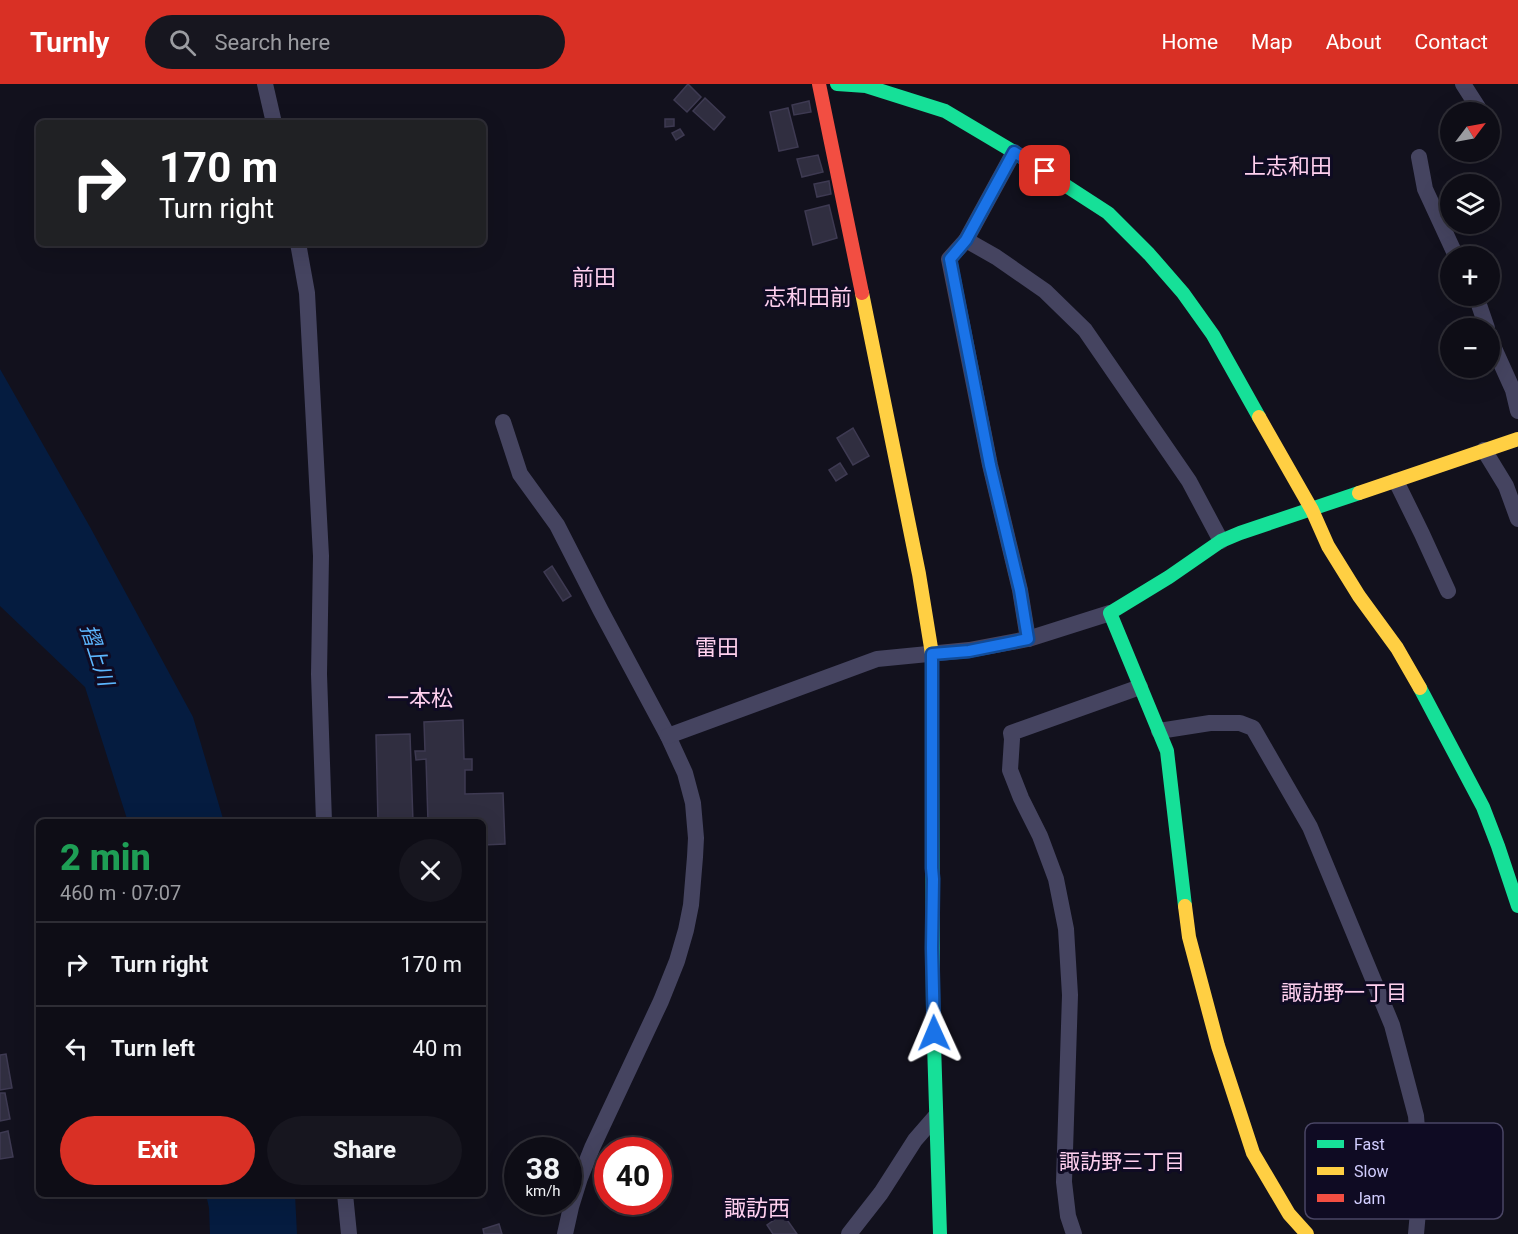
<!DOCTYPE html>
<meta charset="utf-8">
<style>
body{margin:0;font-family:Roboto,"Noto Sans JP",sans-serif;background:#17161f;color:#f1f3f6;height:100vh;display:flex;flex-direction:column;font-size:22px;white-space:nowrap}
*{box-sizing:border-box;margin:0}
p{font-size:20px;color:#9b9ca1}
.icon{flex:none;width:33px;height:33px;fill:none;stroke:currentColor;stroke-width:2;stroke-linecap:round;stroke-linejoin:round}
.map{position:relative;flex:1;overflow:hidden}
.drawer{position:absolute;left:36px;top:735px;width:450px;height:378px;display:flex;flex-direction:column;background:#0e0d16;border-radius:9px;box-shadow:0 6px 24px #0002,0 0 0 2px #2e2d35}
.drawer>*{flex:none}
.guide{position:absolute;left:36px;top:36px;width:450px;height:126px;border-radius:9px;box-shadow:0 6px 24px #0002,0 0 0 2px #2e2d35;background:#202124;color:#fff;overflow:hidden}
.needle{width:39px;rotate:58deg}
.buttons{position:absolute;left:1440px;top:18px;display:grid;gap:12px}
.buttons a{display:grid;place-items:center;width:60px;height:60px;border-radius:50%;background:#0e0d16;box-shadow:0 6px 24px #0002,0 0 0 2px #2e2d35;font-size:30px}
.speed{position:absolute;left:504px;top:1053px;display:flex;gap:12px;font-size:30px;font-weight:700;text-align:center}
.speed>*{display:grid;place-content:center;width:78px;height:78px;border-radius:50%;background:#0e0d16;box-shadow:0 6px 24px #0002,0 0 0 2px #2e2d35;line-height:1}
.speed small{font-size:15px;font-weight:400}
.speed .limit{border:9px solid #d22;background:#fff;color:#111}
.pin{position:absolute;display:grid;place-items:center;width:51px;height:51px;color:#fff;margin:-26px;border-radius:12px;box-shadow:0 3px 9px #0006}
.me{position:absolute;width:66px;margin:-33px;rotate:359deg;stroke-linejoin:round;filter:drop-shadow(0 0 4px #0008)}
.turn{display:flex;align-items:center;gap:21px;height:126px;padding:0 24px;font-size:27px}
.turn .icon{width:78px;height:78px;stroke-width:2.5}
.turn b{display:block;font-size:42px;line-height:51px}
.round{display:grid;place-items:center;flex:none;width:63px;height:63px;border-radius:32px;background:#17161f}
.overview{display:flex;align-items:center;justify-content:space-between;height:102px;padding:0 24px}
h1{font-size:36px;font-weight:800;line-height:45px;color:#1e9e55}
.action{display:flex;gap:12px;margin-top:auto;padding:12px 24px}
.action a{flex:1;height:69px;border-radius:36px;background:#d93025;color:#fff;font-size:24px;font-weight:800;line-height:69px;text-align:center}
.action a+a{background:#17161f;color:#f1f3f6}
ul{padding:0;list-style:none}
li{display:flex;align-items:center;gap:18px;height:84px;padding:0 24px;border-top:2px solid #2e2d35}
li div{flex:1}
li b{display:block;font-size:22px}
li em{font-style:normal}
header{display:flex;align-items:center;gap:36px;box-sizing:border-box;height:84px;padding:0 30px;background:#d93025;color:#fff}
header strong{font-size:28px}
nav{display:flex;gap:33px;margin-inline-start:auto;font-size:21px}
.search{width:420px;height:54px;background:#17161f;display:flex;align-items:center;gap:15px;box-sizing:border-box;padding:0 21px;border-radius:33px;color:#9b9ca1;font-size:22px}
.map>svg:first-child{display:block}
.water{fill:#051c40}
.building{fill:#302e40;stroke:#3e3a52;stroke-width:1.5}
.lines{fill:none;stroke-linecap:round;stroke-linejoin:round}
.street{stroke:#454460;stroke-width:16}
.fast{stroke:#16e098;stroke-width:14}
.slow{stroke:#ffcf43;stroke-width:14}
.jam{stroke:#f24e42;stroke-width:14}
.route-casing{stroke:#114b97;stroke-width:15}
.route{stroke:#1a73e8;stroke-width:10}
.labels{text-anchor:middle;dominant-baseline:central;stroke-width:6;stroke-linejoin:round;paint-order:stroke}
.water-label{font-size:21px;font-style:italic;fill:#5cb7ff;stroke:#0f0b23}
.neighbourhood-label{font-size:21px;fill:#ffd0ef;stroke:#0f0b23}
.quarter-label{font-size:22px;fill:#ffd0ef;stroke:#0f0b23}
.key{fill:#0f0b23;stroke:#4a4665;stroke-width:1.5}
.key-label{font-size:16px;fill:#d2ceff}
</style>
<header>
<strong>Turnly</strong>
<div class="search"><svg class="icon" aria-label="search" viewBox="0 0 24 24"><circle cx="10" cy="10" r="6"/><path d="M15 15l6 6"/></svg>Search here</div>
<nav><a>Home</a><a>Map</a><a>About</a><a>Contact</a></nav>
</header>
<div class="map">
<svg width="1518" height="1150" viewBox="0 0 1518 1150">
<rect width="100%" height="100%" fill="#12111d"/>
<g class="water">
<path d="M0 285 90 443 193 633 224 738H128L85 603 0 522Z"/>
<path d="M206 1110H295L297 1150H210L209 1124Z"/>
</g>
<g class="building">
<path d="M688 0 701 13 687 28 674 16Z"/>
<path d="M705 14 725 33 714 46 693 27Z"/>
<path d="M809 17 811 28 794 31 792 21Z"/>
<path d="M788 24 798 63 779 67 770 28Z"/>
<path d="M665 35H674V42L665 43Z"/>
<path d="M680 45 684 51 676 56 672 49Z"/>
<path d="M818 71 823 88 802 93 797 75Z"/>
<path d="M829 97 831 110 817 113 814 100Z"/>
<path d="M829 121 837 154 813 161 805 127Z"/>
<path d="M853 344 869 372 853 381 837 354Z"/>
<path d="M840 379 847 390 836 397 829 386Z"/>
<path d="M552 482 571 512 563 517 544 488Z"/>
<path d="M463 636 464 675H472V686H465V710L503 709 505 760 483 761V738H428L426 675 416 676 415 667H425L424 638Z"/>
<path d="M410 650 413 738H378L376 651Z"/>
<path d="M6 970 12 1004 0 1006V971Z"/>
<path d="M0 1009H5L10 1035 0 1037Z"/>
<path d="M8 1047 13 1073 0 1075V1049Z"/>
<path d="M783 1130 797 1150H773L767 1141Z"/>
<path d="M499 1140 502 1150H484L483 1145Z"/>
</g>
<g class="lines">
<g class="street">
<path d="M265 0 274 39"/>
<path d="M1463 0 1481 28"/>
<path d="M1014 68 966 156 949 175 990 381 1020 506 1028 555"/>
<path d="M1419 73 1425 105 1456 172"/>
<path d="M966 156 996 173 1045 207 1085 246 1189 397 1221 457"/>
<path d="M298 159 307 209 321 472 319 590 324 738"/>
<path d="M1476 212 1487 244"/>
<path d="M1490 251 1494 264 1513 306 1518 327"/>
<path d="M503 338 520 390 557 441 601 527 668 652 685 689 693 719 696 754 695 773 691 821 686 846 677 877 661 917 592 1064 580 1094 571 1123 565 1150"/>
<path d="M1484 366 1506 402 1518 435"/>
<path d="M1396 397 1422 450 1448 507"/>
<path d="M1159 647 1210 639H1240L1253 644 1310 743 1392 941 1416 1032 1421 1095 1416 1150"/>
<path d="M668 652 877 575 969 566 1028 555 1110 529"/>
<path d="M345 1110 349 1150"/>
<path d="M849 1150 881 1109 915 1056 935 1033"/>
<path d="M1074 1150 1068 1132 1064 1098 1070 911 1066 845 1056 795 1040 752 1021 714 1010 686 1012 655 1011 649 1140 603"/>
</g>
<g class="fast">
<path d="M837 0 866 2 945 27 1014 68 1108 129 1149 170 1183 209 1213 251 1259 333"/>
<path d="M1420 604 1483 723 1498 762 1518 822"/>
<path d="M932 642 933 928 940 1150"/>
<path d="M1185 822 1167 667 1110 529 1169 493 1221 457 1240 449 1359 409"/>
</g>
<g class="slow">
<path d="M862 209 919 490 932 570V642"/>
<path d="M1259 333 1312 426 1328 462 1359 512 1397 564 1420 604"/>
<path d="M1359 409 1518 355"/>
<path d="M1185 822 1189 853 1218 962 1253 1069 1289 1130 1307 1150"/>
</g>
<path class="jam" d="M819 0 862 209"/>
</g>
<g class="lines">
<g class="route-casing">
<path id="route" d="M934 949 932 864 933 795 932 784V570L969 567 1028 555 1020 506 990 381 950 175 966 156 1014 68 1045 87"/>
</g>
<use href="#route" class="route"/>
</g>
<g class="labels">
<g class="water-label">
<text transform="translate(97 571) rotate(72)">摺上川</text>
</g>
<g class="neighbourhood-label">
<text x="1344" y="909">諏訪野一丁目</text>
<text x="1122" y="1078">諏訪野三丁目</text>
</g>
<g class="quarter-label">
<text x="1288" y="82">上志和田</text>
<text x="594" y="193">前田</text>
<text x="808" y="213">志和田前</text>
<text x="717" y="563">雷田</text>
<text x="420" y="614">一本松</text>
<text x="757" y="1124">諏訪西</text>
</g>
</g>
<rect x="1305" y="1039" width="198" height="96" rx="9" class="key"/>
<rect x="1317" y="1056" width="27" height="8" fill="#16e098"/>
<rect x="1317" y="1083" width="27" height="8" fill="#ffcf43"/>
<rect x="1317" y="1110" width="27" height="8" fill="#f24e42"/>
<g class="key-label">
<text x="1354" y="1066">Fast</text>
<text x="1354" y="1093">Slow</text>
<text x="1354" y="1120">Jam</text>
</g>
</svg>
<div class="buttons">
<a><svg class="needle" viewBox="-14 -14 28 28"><path d="M0-13l5 13h-10z" fill="#e53935"/><path d="M0 13l5-13h-10z" fill="#9b9ca1"/></svg></a>
<a><svg class="icon" aria-label="layers" viewBox="0 0 24 24"><path d="M12 4l9 5-9 5-9-5zM3 14l9 5 9-5"/></svg></a>
<a>+</a>
<a>−</a>
</div>
<div class="speed"><div>38<small>km/h</small></div><div class="limit">40</div></div>
<div class="pin" style="left:1045px;top:87px;background:#d93025"><svg class="icon" aria-label="arrive" viewBox="0 0 24 24"><path d="M6 21V4h12l-3 4 3 4H6"/></svg></div>
<svg class="me" style="left:934px;top:949px" viewBox="-20 -20 40 40"><path d="M0-17L14 15 0 8-14 15z" fill="#1a73e8" stroke="#fff" stroke-width="4"/></svg>
<div class="guide">
<div class="turn"><svg class="icon" aria-label="right" viewBox="0 0 24 24"><path d="M7 20v-9h11M14 6l5 5-5 5"/></svg><div><b>170 m</b>Turn right</div></div>
</div>
<section class="drawer">
<div class="overview"><div><h1>2 min</h1><p>460 m · 07:07</p></div><a class="round"><svg class="icon" aria-label="close" viewBox="0 0 24 24"><path d="M6 6l12 12M18 6L6 18"/></svg></a></div>
<ul>
<li><svg class="icon" aria-label="right" viewBox="0 0 24 24"><path d="M7 20v-9h11M14 6l5 5-5 5"/></svg><div><b>Turn right</b></div><em>170 m</em></li>
<li><svg class="icon" aria-label="left" viewBox="0 0 24 24"><path d="M17 20v-9H6M10 6l-5 5 5 5"/></svg><div><b>Turn left</b></div><em>40 m</em></li>
</ul>
<div class="action"><a>Exit</a><a>Share</a></div>
</section>
</div>
